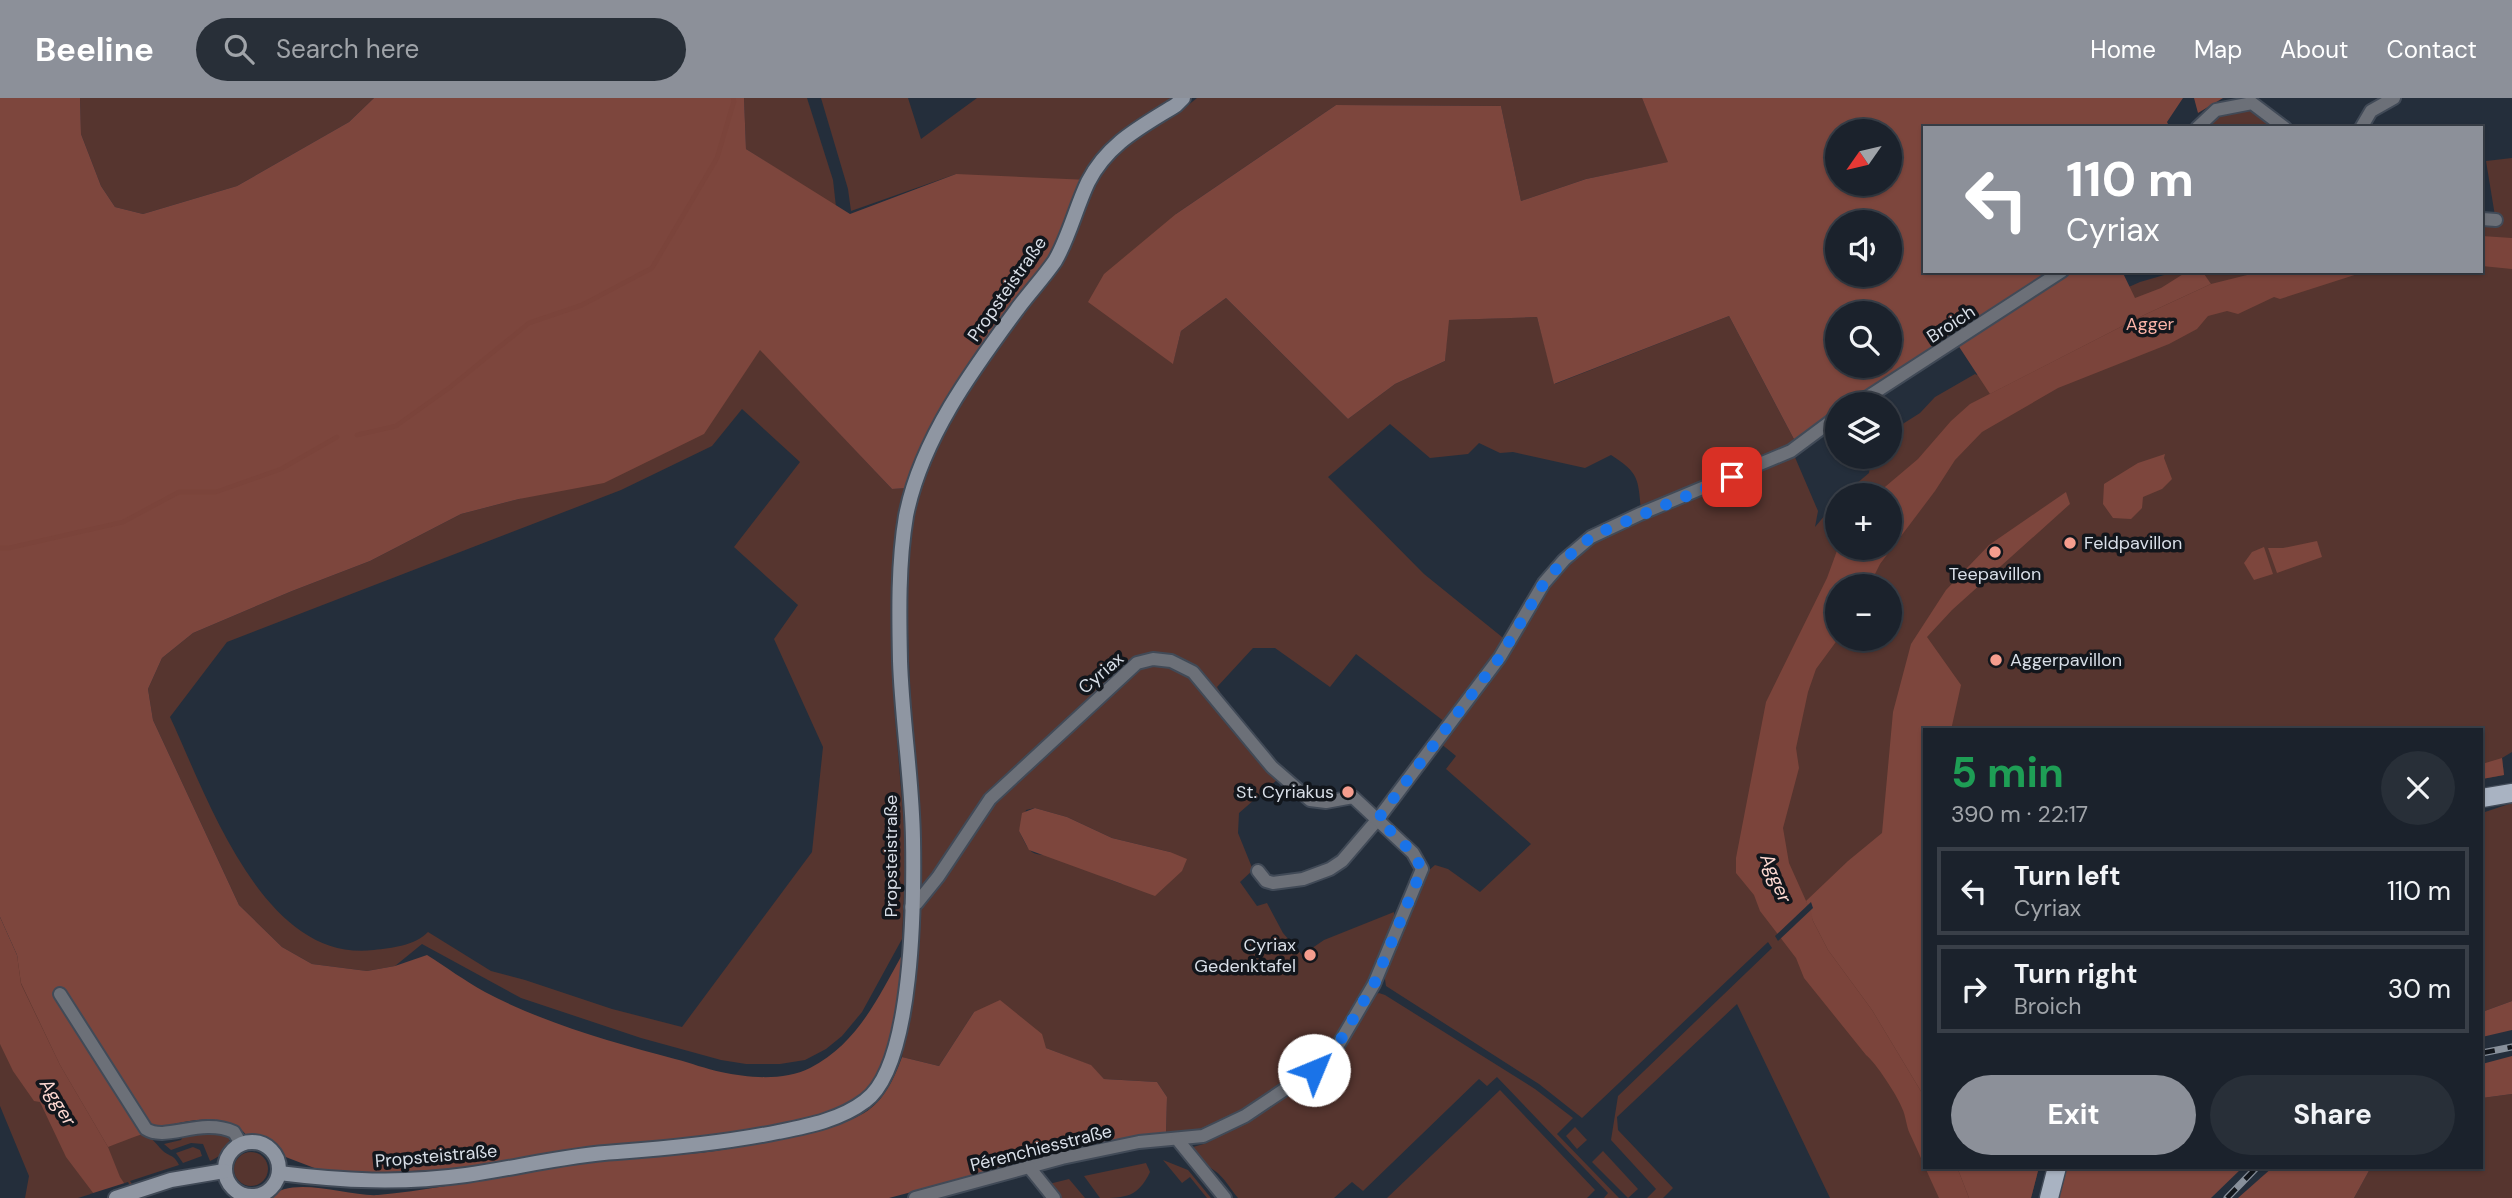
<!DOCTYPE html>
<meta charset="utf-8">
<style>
body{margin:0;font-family:"DM Sans",sans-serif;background:#282f38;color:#f1f3f6;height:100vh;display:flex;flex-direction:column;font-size:26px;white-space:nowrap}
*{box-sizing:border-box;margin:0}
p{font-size:23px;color:#a0a4a9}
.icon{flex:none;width:38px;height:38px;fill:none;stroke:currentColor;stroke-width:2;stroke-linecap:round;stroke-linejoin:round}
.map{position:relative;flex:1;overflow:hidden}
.panel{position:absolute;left:1923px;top:630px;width:560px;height:441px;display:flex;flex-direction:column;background:#1b222c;border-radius:0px;box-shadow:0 2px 5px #0004,0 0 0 2px #393f48}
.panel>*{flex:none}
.hud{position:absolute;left:1923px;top:28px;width:560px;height:147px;border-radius:0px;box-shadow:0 2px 5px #0004,0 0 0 2px #393f48;background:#8c9099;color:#fff;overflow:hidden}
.needle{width:46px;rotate:236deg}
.buttons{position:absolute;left:1825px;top:21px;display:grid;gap:14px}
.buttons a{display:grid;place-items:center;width:77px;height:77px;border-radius:50%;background:#1b222c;box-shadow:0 2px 5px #0004,0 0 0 2px #393f48;font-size:35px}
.pin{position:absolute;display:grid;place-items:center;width:60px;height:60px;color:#fff;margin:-30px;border-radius:14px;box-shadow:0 4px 10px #0006}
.me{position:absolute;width:77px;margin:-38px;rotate:45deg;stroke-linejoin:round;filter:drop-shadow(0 0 5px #0008)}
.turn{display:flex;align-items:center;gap:24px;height:147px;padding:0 28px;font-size:32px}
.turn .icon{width:91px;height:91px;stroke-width:2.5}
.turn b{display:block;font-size:49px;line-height:60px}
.round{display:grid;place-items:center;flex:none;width:74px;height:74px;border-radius:37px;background:#282f38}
.overview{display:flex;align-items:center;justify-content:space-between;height:119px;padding:0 28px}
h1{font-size:42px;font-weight:700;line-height:52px;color:#1e9e55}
.primary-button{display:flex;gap:14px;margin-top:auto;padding:14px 28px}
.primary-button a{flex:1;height:80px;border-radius:42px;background:#8c9099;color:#fff;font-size:28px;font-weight:700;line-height:80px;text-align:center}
.primary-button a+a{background:#282f38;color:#f1f3f6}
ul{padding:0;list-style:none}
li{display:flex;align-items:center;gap:21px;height:88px;margin:0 14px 10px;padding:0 14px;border:4px solid #393f48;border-radius:0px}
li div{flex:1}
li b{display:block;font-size:26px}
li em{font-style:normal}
header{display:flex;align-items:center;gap:42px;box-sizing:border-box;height:98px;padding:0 35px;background:#8c9099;color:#fff}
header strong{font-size:33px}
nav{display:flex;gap:38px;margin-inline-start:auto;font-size:24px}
.search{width:490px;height:63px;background:#282f38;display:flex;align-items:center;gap:18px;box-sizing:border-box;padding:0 24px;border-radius:38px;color:#a0a4a9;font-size:26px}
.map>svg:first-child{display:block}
.green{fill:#56352f;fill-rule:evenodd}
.forest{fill:#7d463d;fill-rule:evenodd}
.water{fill:#7b443b}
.pier{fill:#242e3b}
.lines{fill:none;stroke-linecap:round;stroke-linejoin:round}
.stream{stroke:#7b443b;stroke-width:4.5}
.street-casing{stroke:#414a57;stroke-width:16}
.secondary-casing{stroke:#414a57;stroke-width:18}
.primary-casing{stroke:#414a57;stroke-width:21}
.street{stroke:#6c7078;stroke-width:12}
.secondary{stroke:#8f96a2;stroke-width:14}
.primary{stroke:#a9b3c2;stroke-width:18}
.rail-casing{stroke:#88909b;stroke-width:7}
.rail{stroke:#12161c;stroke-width:4.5;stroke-dasharray:13;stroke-linecap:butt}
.route{stroke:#1a73e8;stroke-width:12;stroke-dasharray:0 21.6}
.poi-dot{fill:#f59d8e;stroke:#12161c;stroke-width:2.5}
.labels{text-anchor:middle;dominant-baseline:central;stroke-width:7;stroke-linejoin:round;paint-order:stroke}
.street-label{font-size:18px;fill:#d9dfe8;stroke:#12161c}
.park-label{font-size:18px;fill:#fbb3a7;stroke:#12161c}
.poi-label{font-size:18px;fill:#d9dfe8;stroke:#12161c;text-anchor:start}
.water-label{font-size:19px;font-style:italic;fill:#fed9d2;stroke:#12161c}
</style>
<header>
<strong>Beeline</strong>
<div class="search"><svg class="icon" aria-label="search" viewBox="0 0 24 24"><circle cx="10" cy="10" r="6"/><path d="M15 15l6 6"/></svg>Search here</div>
<nav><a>Home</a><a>Map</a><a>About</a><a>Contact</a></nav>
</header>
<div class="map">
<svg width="2512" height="1100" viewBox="0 0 2512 1100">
<rect width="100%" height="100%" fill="#242e3b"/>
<g class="green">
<path d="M80 0H374L349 24 237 88 143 116 115 109 101 88 81 36Z"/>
<path d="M744 0H807L833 82 836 109 746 51Z"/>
<path d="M821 0H908L921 41 977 0H1183L1177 7 1187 8 1197 0H1642L1669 64 1586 81 1521 103 1501 8 1336 7 1176 116 1173 265 1181 233 1226 200 1348 321 1395 286 1445 263 1448 222 1537 219 1555 286 1729 218 1796 345 1641 412C1638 380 1639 375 1611 357L1585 370 1513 354 1500 355 1479 345 1468 356 1430 360 1390 326 1328 379 1424 476 1502 539V546L1445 624 1356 556 1330 589 1275 550H1253L1217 589 1257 660 1277 682 1239 715 1238 735 1253 772 1240 784 1257 808 1267 805 1283 835 1302 857 1324 842 1394 814 1395 829 1372 883 1328 956 1243 1015 1204 1033 1166 1035 1167 999 1157 984 1104 981 1090 967 1046 950 974 914 939 968 902 959 916 836 921 819 909 564 907 502 909 452 914 417 934 340 956 76 851 113 848 91ZM1035 710 1067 719 1112 740 1170 754 1122 786C1098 778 1075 764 1050 758 1043 756 1035 758 1030 752 1025 747 1022 738 1019 733L1026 712Z"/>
<path d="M2240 9 2253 12 2269 23 2263 30H2201L2212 19Z"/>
<path d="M2512 60V654L2502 660 2504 677 2482 681V632H1925V1069H2039L2031 1100H1830L1737 906 1617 1019 1618 1032 1673 1090 1663 1100H1647L1656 1091 1611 1042 1618 998 1772 850 1768 844 1582 1020 1539 986 1386 888 1384 875 1428 773 1435 767 1448 771 1480 794 1531 746 1446 671 1456 658 1440 645 1549 486 1567 464 1595 442 1641 419 1794 357 1818 413 1815 429 1837 403 1838 450H1890V397H1843L1869 375 1871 359H1890V334L1920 315 1935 299 1975 276 1977 277 2104 200 2140 184 2178 173H2482V124H2496L2486 63ZM1838 488H1890V541H1838Z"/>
<path d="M760 251 892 391 908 390 893 561 894 606 906 751 902 841 862 914 842 938 826 951 805 962 780 966H746L721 962 641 940 521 900 422 846 395 868 367 873 312 866 282 849 239 807 153 622 148 591 162 560 193 535 292 493 370 463 461 416 519 401 703 336ZM742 311 800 364 734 449 798 507 774 541 823 649 812 754 682 929 612 911 525 882 491 873 428 834C414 848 392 850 374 852 263 866 207 698 170 619L227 544 621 392 712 348Z"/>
<path d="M2512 705V903L2482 914V715Z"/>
<path d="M0 835 144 1036C153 1040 155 1045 162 1052 169 1059 174 1056 179 1067L130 1083 141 1100H95L91 1096 78 1100H25L29 1078 0 1008Z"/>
<path d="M1379 895 1385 897 1535 991 1573 1020 1557 1036 1619 1100H1604L1608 1095 1497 979 1487 988 1479 981 1363 1093 1352 1084 1334 1100H1238C1231 1092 1224 1079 1215 1073 1206 1066 1196 1063 1193 1049L1207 1045 1299 989 1332 964 1373 898Z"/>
<path d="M1500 992 1595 1092 1587 1100H1387Z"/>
<path d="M2512 996V1100H2354L2371 1069H2482V1000Z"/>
<path d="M1575 1029 1587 1042 1577 1051 1566 1038Z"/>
<path d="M195 1033 227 1036 230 1041C228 1051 220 1059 210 1063L203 1046 191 1045 171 1052 164 1046 181 1042 186 1035Z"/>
<path d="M193 1049 200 1052 202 1058 183 1065 176 1055Z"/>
<path d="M1603 1053 1638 1091 1628 1100 1592 1064Z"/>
<circle cx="251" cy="1071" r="17"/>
<path d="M1163 1062 1188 1072 1211 1100H1207L1190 1079 1182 1085Z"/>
<path d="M1146 1065 1150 1074C1138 1099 1126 1100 1100 1100L1084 1078Z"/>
<path d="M1069 1081 1085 1100H1062L1049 1086Z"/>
</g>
<g class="forest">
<path d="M0 0H80L81 36 101 88 115 109 143 116 237 88 349 24 374 0H744L746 51 850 116 956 76 1089 82 1056 161 1020 208 908 390 892 391 760 252 704 336 604 385 519 401 461 416 370 463 292 493 193 535 162 560 148 591 153 622 239 807 282 849 312 866 367 873 395 868 427 857C446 869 465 883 485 894 541 924 614 945 675 961 691 965 706 971 721 974 748 980 785 983 810 970 857 946 878 900 902 857H904L892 936 880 975 858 1001 830 1014 748 1035 453 1071 370 1075 339 1073 317 1071 283 1058C276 1043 265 1035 247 1038 220 1001 143 1036 108 1049L60 967 21 885 17 857 0 819Z"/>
<path d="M1642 0H2183L2167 24 2170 30H1925V173H2122L2135 200 2161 190 2188 173H2202L2211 186 2144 217 1990 296 1954 241 1854 306H1838L1837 317 1796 345 1729 218 1554 286 1537 219 1449 222 1445 263 1395 286 1348 321 1226 200 1181 233 1173 266 1088 204 1104 176 1176 116 1336 7 1501 8 1521 103 1586 81 1668 64ZM1838 33H1890V86H1838ZM1838 124H1890V177H1838ZM1838 215H1890V268H1838Z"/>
<path d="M2194 0H2223L2198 15Z"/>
<path d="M2165 356 2164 360 2172 381 2162 391 2143 399 2142 410 2131 421 2113 420 2103 406 2104 386 2138 365Z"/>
<path d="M2066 394 2070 406 1952 512 1927 539 1961 587 1951 632H1925V1000L1872 912 1828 852 1813 823 1806 803 1848 763 1882 735 1893 614 1911 546 1946 492 1989 447Z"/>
<path d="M2317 443 2322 459 2277 475 2268 450H2283Z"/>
<path d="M2264 449 2273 476 2254 482 2244 465 2252 454Z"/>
<path d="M2502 660 2504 677 2482 681V666Z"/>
<path d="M1035 710 1067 719 1112 740 1170 754 1187 761 1182 773 1155 798 1029 752 1019 733 1022 715Z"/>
<path d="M1000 902 1042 936 1046 950 1091 967 1104 981 1157 984 1167 999 1166 1035 1066 1053 889 1100H270C291 1076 348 1099 378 1097 449 1091 518 1072 588 1063 625 1059 662 1058 699 1055 729 1052 759 1045 788 1039 813 1033 841 1029 864 1015 884 1003 894 981 902 959L939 968 974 914Z"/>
<path d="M2512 903V932L2482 939V914Z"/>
<path d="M2512 958V996L2482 1000V966Z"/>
<path d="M1957 1069H2039L2031 1100H1969Z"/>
<path d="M2067 1069H2243L2211 1100H2058Z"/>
<path d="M2273 1069H2371L2354 1100H2238Z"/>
</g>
<g class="water">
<path d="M2482 138 2512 140V171L2482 168Z"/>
<path d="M2263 173H2367L2280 201 2274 199 2238 216 2227 213 2208 218 2197 231 2169 246 2058 290 1982 334 1955 362 1935 393 1880 466 1869 488H1838V541L1816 571 1808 594 1796 650 1799 670 1783 730 1789 765 1811 814 1813 823 1828 852 1872 912 1925 1000V1069H1957L1969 1100H1939C1929 1079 1920 1057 1910 1036 1906 1028 1906 1018 1902 1010 1897 997 1876 965 1866 957L1804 880 1796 860 1760 813 1754 797 1736 775V760L1766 604 1827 480 1838 450H1890V397H1877L1879 394 1918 361 1951 323 1970 306 2144 217 2211 186Z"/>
<path d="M0 819 17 857 21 886 60 967 108 1049 120 1079 134 1100H97L66 1059 40 1004 34 1003 13 973 0 946Z"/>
</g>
<g class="pier">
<path d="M1811 804 1813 810 1778 843 1775 838Z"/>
<path d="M128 1084 137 1100H93L90 1096Z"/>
</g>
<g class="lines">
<g class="stream">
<path d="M357 337 396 328 449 290 529 225 582 207 652 170 717 60 734 3 733 0"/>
<path d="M0 450H9L123 424 179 394H216L281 371 337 339"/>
</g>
<g class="street-casing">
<g id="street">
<path d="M2197 30 2216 12 2252 5 2285 30"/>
<path d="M2361 30 2371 13 2394 0"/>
<path d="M2482 121 2496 122"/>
<path d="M1857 306 2062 173"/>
<path d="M1258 773 1266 783 1273 785 1303 781 1330 771 1342 763 1378 721 1500 559 1544 485 1564 462 1591 439 1640 416 1791 353 1838 318"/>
<path d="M911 809 917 805 938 779 990 701 1137 565 1153 561 1171 563 1193 574 1272 669 1310 702 1326 704 1353 699 1413 755 1422 771 1374 886 1330 961 1245 1018 1203 1038 1139 1044 1062 1060 915 1100"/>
<path d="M60 896 146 1031C166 1044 201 1019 234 1034L241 1046"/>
<path d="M1177 1041 1225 1100"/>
<path d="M1029 1069 1054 1100"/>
<path d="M253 1099 254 1100"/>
</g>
</g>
<g class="secondary-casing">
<g id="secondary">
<circle cx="252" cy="1071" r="27"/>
<path d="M279 1075C343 1083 401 1086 466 1077 516 1070 566 1057 617 1054 672 1050 724 1045 778 1034 808 1028 840 1022 865 1003 914 968 914 800 913 741 912 682 902 622 900 563 899 516 898 465 906 418 921 341 973 271 1018 210 1030 194 1044 179 1055 163 1069 139 1076 109 1088 84 1108 45 1141 29 1176 7L1183 0"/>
<path d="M116 1100 171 1082 224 1073"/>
</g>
</g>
<g class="primary-casing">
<g id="primary">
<path d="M2482 700 2512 695"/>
<path d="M2049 1100 2057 1069"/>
</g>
</g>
<use href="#street" class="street"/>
<use href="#secondary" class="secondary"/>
<use href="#primary" class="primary"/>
<g class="rail-casing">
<g id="rail">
<path d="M2482 955 2512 949"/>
<path d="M2227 1100 2257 1069"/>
</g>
</g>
<use href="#rail" class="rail"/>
</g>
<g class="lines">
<path class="route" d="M1314 972 1329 961 1374 886 1422 771 1413 755 1378 721 1500 559 1544 485 1564 462 1591 439 1603 433 1732 379"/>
</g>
<g class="poi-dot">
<circle cx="2070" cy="445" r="7"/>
<circle cx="1995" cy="454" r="7"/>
<circle cx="1996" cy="562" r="7"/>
<circle cx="1348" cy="694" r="7"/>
<circle cx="1310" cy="857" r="7"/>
</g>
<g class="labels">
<g class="street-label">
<text transform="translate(1007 191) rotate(-55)">Propsteistraße</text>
<text transform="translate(1951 226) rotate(-33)">Broich</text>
<text transform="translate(1101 575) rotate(-41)">Cyriax</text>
<text transform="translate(891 758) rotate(-90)">Propsteistraße</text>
<text transform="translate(1041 1050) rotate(-14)">Pérenchiesstraße</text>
<text transform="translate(436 1058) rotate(-5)">Propsteistraße</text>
</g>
<g class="park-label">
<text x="2150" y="226">Agger</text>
</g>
<g class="poi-label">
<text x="2084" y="445">Feldpavillon</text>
<text x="1995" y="476" text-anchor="middle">Teepavillon</text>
<text x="2010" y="562">Aggerpavillon</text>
<text x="1334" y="694" text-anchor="end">St. Cyriakus</text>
<text x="1296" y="847" text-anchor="end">Cyriax<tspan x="1296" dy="21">Gedenktafel</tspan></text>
</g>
<g class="water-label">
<text transform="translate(1776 780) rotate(67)">Agger</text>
<text transform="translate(58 1004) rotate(59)">Agger</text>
</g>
</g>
</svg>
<div class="buttons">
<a><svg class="needle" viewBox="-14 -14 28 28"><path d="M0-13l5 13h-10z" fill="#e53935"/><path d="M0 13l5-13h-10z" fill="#a0a4a9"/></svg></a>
<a><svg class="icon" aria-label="sound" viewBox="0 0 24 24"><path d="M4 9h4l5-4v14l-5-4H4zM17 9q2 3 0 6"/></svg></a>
<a><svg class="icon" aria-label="search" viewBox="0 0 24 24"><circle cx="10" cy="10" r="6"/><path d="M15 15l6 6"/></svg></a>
<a><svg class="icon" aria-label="layers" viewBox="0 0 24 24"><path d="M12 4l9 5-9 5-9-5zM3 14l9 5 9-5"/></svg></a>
<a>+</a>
<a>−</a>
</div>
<div class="pin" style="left:1732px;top:379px;background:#d93025"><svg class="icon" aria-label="arrive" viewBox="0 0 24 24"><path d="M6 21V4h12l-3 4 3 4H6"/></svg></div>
<svg class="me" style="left:1314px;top:972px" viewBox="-20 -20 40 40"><circle r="19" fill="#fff"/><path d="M0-13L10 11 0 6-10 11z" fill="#1a73e8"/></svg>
<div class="hud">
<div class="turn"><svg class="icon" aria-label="left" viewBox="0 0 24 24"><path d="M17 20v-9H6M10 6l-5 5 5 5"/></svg><div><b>110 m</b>Cyriax</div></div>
</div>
<section class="panel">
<div class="overview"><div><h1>5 min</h1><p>390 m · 22:17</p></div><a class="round"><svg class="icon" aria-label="close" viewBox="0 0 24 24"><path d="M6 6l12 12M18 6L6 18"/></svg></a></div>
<ul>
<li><svg class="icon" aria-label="left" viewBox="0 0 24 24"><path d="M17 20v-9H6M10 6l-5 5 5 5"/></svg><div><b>Turn left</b><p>Cyriax</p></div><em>110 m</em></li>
<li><svg class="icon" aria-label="right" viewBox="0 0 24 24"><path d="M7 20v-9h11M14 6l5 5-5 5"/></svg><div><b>Turn right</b><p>Broich</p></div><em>30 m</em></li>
</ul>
<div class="primary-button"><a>Exit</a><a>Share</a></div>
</section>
</div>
